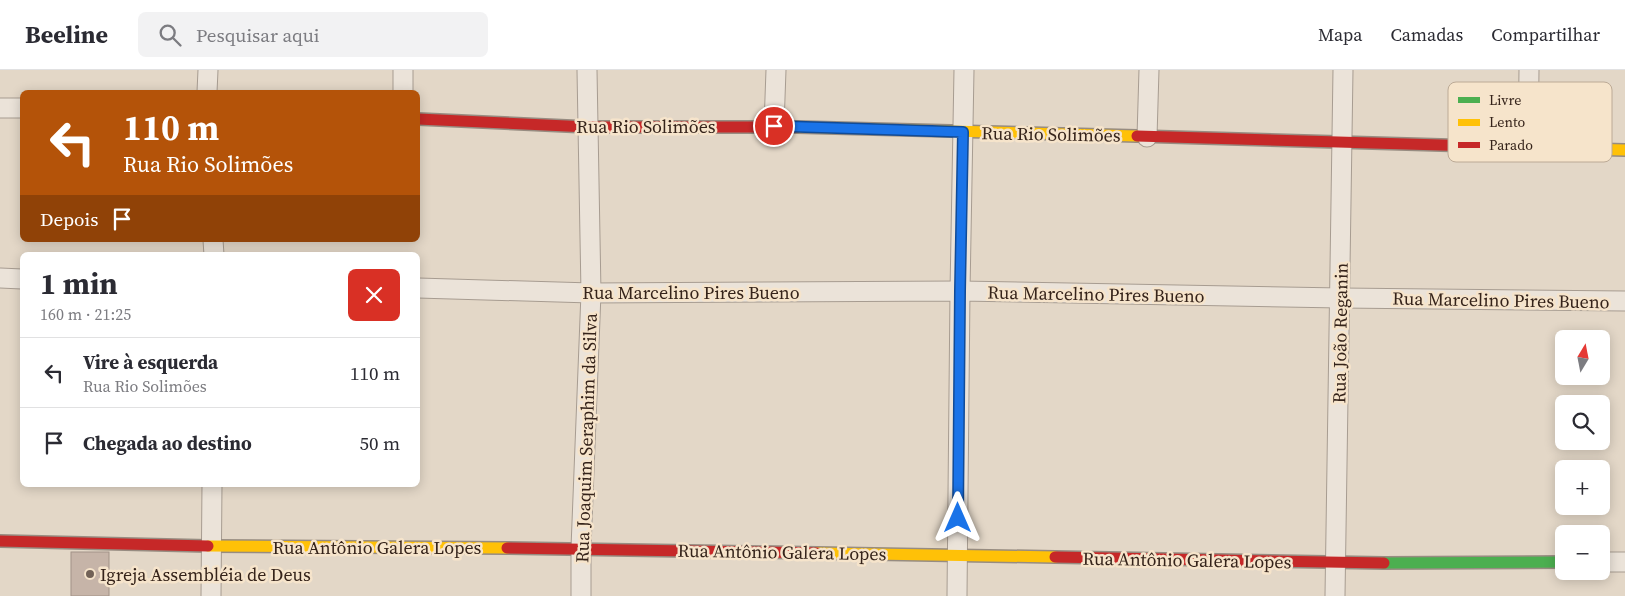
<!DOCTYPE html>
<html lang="pt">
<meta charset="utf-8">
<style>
body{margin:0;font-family:"Source Serif 4",serif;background:#f2f2f3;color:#2b2b33;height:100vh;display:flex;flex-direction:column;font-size:19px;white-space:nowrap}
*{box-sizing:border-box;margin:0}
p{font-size:16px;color:#7c7c81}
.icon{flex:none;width:28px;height:28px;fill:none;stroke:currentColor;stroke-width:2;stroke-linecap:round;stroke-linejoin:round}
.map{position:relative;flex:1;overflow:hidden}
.drawer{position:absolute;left:20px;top:182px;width:400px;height:235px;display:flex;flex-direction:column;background:#fff;border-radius:8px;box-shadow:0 2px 12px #0003}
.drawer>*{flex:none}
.guide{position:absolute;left:20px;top:20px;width:400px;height:152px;border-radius:8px;box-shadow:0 2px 12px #0003;background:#b45309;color:#fff;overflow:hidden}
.needle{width:32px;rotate:10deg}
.fabs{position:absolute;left:1555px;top:260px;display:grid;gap:10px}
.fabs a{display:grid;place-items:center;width:55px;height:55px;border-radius:8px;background:#fff;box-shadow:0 2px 12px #0003;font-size:25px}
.pin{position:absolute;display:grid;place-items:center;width:42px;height:42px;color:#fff;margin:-21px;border:2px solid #fff;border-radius:50%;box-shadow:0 1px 5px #0007}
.me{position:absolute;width:55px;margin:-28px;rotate:0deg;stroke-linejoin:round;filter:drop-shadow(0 0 4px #0008)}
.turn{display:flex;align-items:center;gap:18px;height:105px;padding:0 20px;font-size:22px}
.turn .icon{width:65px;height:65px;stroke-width:2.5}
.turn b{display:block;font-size:35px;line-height:42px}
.then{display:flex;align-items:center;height:48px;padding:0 20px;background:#0003;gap:10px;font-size:19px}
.round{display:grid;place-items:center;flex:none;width:52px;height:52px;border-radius:8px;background:#f2f2f3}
.summary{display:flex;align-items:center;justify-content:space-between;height:85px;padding:0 20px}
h1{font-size:30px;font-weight:700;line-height:38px}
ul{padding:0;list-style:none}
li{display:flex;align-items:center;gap:15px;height:70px;padding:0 20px;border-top:1px solid #e1e1e2}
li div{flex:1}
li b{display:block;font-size:19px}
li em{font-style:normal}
header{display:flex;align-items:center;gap:30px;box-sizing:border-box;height:70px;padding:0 25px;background:#fff;border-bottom:1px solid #e1e1e2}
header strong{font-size:24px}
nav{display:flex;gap:28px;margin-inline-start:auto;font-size:18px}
.search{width:350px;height:45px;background:#f2f2f3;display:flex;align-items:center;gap:12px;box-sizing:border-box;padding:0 18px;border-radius:8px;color:#7c7c81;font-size:19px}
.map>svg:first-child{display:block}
.building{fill:#c6b4a8;stroke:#a29287}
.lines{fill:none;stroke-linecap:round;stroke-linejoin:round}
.street-casing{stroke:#a79c91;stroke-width:21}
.fast-casing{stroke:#978c81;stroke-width:14}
.slow-casing{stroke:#978c81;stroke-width:14}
.jam-casing{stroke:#978c81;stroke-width:14}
.street{stroke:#ebe3d9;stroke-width:19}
.fast{stroke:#4caf50;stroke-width:11}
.slow{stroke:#ffc107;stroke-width:11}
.jam{stroke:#c62828;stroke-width:11}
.route-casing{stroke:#114b97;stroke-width:12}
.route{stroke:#1a73e8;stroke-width:9}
.poi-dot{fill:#726257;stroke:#f6e4cb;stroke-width:2}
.labels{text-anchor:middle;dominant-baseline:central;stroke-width:5;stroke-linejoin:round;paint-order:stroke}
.street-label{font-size:18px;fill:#35231a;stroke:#f6e4cb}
.poi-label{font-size:18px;fill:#35231a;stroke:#f6e4cb;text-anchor:start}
.key{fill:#f6e4cb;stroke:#bcaa96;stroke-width:1}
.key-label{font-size:14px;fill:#35231a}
</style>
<header>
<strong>Beeline</strong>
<div class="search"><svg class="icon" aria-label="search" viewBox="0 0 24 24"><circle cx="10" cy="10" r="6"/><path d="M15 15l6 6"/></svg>Pesquisar aqui</div>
<nav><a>Mapa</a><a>Camadas</a><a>Compartilhar</a></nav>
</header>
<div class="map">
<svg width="1625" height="526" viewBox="0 0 1625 526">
<rect width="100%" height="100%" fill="#e3d7c7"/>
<rect class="building" x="71" y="482" width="38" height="44"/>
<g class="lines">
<g class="street-casing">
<g id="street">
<path d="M403 0V22"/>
<path d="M207 22 208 0"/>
<path d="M0 38H22"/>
<path d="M774 56 776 0"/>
<path d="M1147 67 1149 0"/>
<path d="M1528 77 1529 0"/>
<path d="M213 170 214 185"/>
<path d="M0 208 22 209"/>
<path d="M418 218 591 223 960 221 1341 228 1625 231"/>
<path d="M1601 492H1625"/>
<path d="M211 526 212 415"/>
<path d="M581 526V478L591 223 587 0"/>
<path d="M957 526 960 221 964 0"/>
<path d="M1335 526 1343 0"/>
</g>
</g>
<g class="fast-casing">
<path id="fast" d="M1384 493 1564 492"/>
</g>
<g class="slow-casing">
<g id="slow">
<path d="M797 57 1137 66"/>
<path d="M1509 77 1625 80"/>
<path d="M208 476 507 478"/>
<path d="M817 483 1055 487"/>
</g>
</g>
<g class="jam-casing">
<g id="jam">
<path d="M418 49 588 57H797"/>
<path d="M1137 66 1509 77"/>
<path d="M0 471 208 476"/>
<path d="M507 478 817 483"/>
<path d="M1055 487 1384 493"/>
</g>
</g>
<use href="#street" class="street"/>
<use href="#fast" class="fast"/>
<use href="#slow" class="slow"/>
<use href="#jam" class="jam"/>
</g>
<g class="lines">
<g class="route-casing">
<path id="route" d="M774 56 963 62 960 221 958 448"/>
</g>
<use href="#route" class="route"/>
</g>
<circle class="poi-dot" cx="90" cy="504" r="5"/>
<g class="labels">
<g class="street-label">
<text x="646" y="56">Rua Rio Solimões</text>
<text transform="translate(1051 64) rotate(1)">Rua Rio Solimões</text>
<text x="691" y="222">Rua Marcelino Pires Bueno</text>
<text transform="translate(1096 224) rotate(1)">Rua Marcelino Pires Bueno</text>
<text transform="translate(1501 230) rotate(1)">Rua Marcelino Pires Bueno</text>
<text transform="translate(1340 263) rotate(-89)">Rua João Reganin</text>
<text transform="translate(586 368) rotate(-88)">Rua Joaquim Seraphim da Silva</text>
<text x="377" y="477">Rua Antônio Galera Lopes</text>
<text transform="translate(782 482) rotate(1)">Rua Antônio Galera Lopes</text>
<text transform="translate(1187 490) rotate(1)">Rua Antônio Galera Lopes</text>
</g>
<g class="poi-label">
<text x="100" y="504">Igreja Assembléia de Deus</text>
</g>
</g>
<rect x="1448" y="12" width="164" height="80" rx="8" class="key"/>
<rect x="1458" y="27" width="22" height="6" fill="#4caf50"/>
<rect x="1458" y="49" width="22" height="7" fill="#ffc107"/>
<rect x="1458" y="72" width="22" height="6" fill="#c62828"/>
<g class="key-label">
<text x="1489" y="35">Livre</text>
<text x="1489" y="57">Lento</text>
<text x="1489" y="80">Parado</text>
</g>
</svg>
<div class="fabs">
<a><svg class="needle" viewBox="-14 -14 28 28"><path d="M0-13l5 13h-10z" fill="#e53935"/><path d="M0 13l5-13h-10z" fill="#7c7c81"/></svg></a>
<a><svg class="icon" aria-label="search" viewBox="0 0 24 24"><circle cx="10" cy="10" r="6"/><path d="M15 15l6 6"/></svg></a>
<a>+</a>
<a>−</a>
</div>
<div class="pin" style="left:774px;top:56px;background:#d93025"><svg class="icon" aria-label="arrive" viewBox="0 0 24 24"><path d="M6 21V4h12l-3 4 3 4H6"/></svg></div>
<svg class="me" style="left:958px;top:448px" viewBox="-20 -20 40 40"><path d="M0-17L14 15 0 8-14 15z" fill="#1a73e8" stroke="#fff" stroke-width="4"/></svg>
<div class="guide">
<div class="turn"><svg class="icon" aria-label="left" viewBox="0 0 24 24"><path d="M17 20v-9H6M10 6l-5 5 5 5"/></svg><div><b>110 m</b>Rua Rio Solimões</div></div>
<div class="then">Depois<svg class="icon" aria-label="arrive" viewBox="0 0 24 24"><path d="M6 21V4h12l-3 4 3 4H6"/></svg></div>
</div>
<section class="drawer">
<div class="summary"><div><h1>1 min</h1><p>160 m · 21:25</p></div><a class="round" style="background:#d93025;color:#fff"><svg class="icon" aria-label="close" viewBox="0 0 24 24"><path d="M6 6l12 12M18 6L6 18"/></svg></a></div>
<ul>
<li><svg class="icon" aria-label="left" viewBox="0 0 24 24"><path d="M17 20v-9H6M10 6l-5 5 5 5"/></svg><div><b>Vire à esquerda</b><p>Rua Rio Solimões</p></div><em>110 m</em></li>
<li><svg class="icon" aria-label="arrive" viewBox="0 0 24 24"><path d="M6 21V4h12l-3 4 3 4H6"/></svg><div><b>Chegada ao destino</b></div><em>50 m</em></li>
</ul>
</section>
</div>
